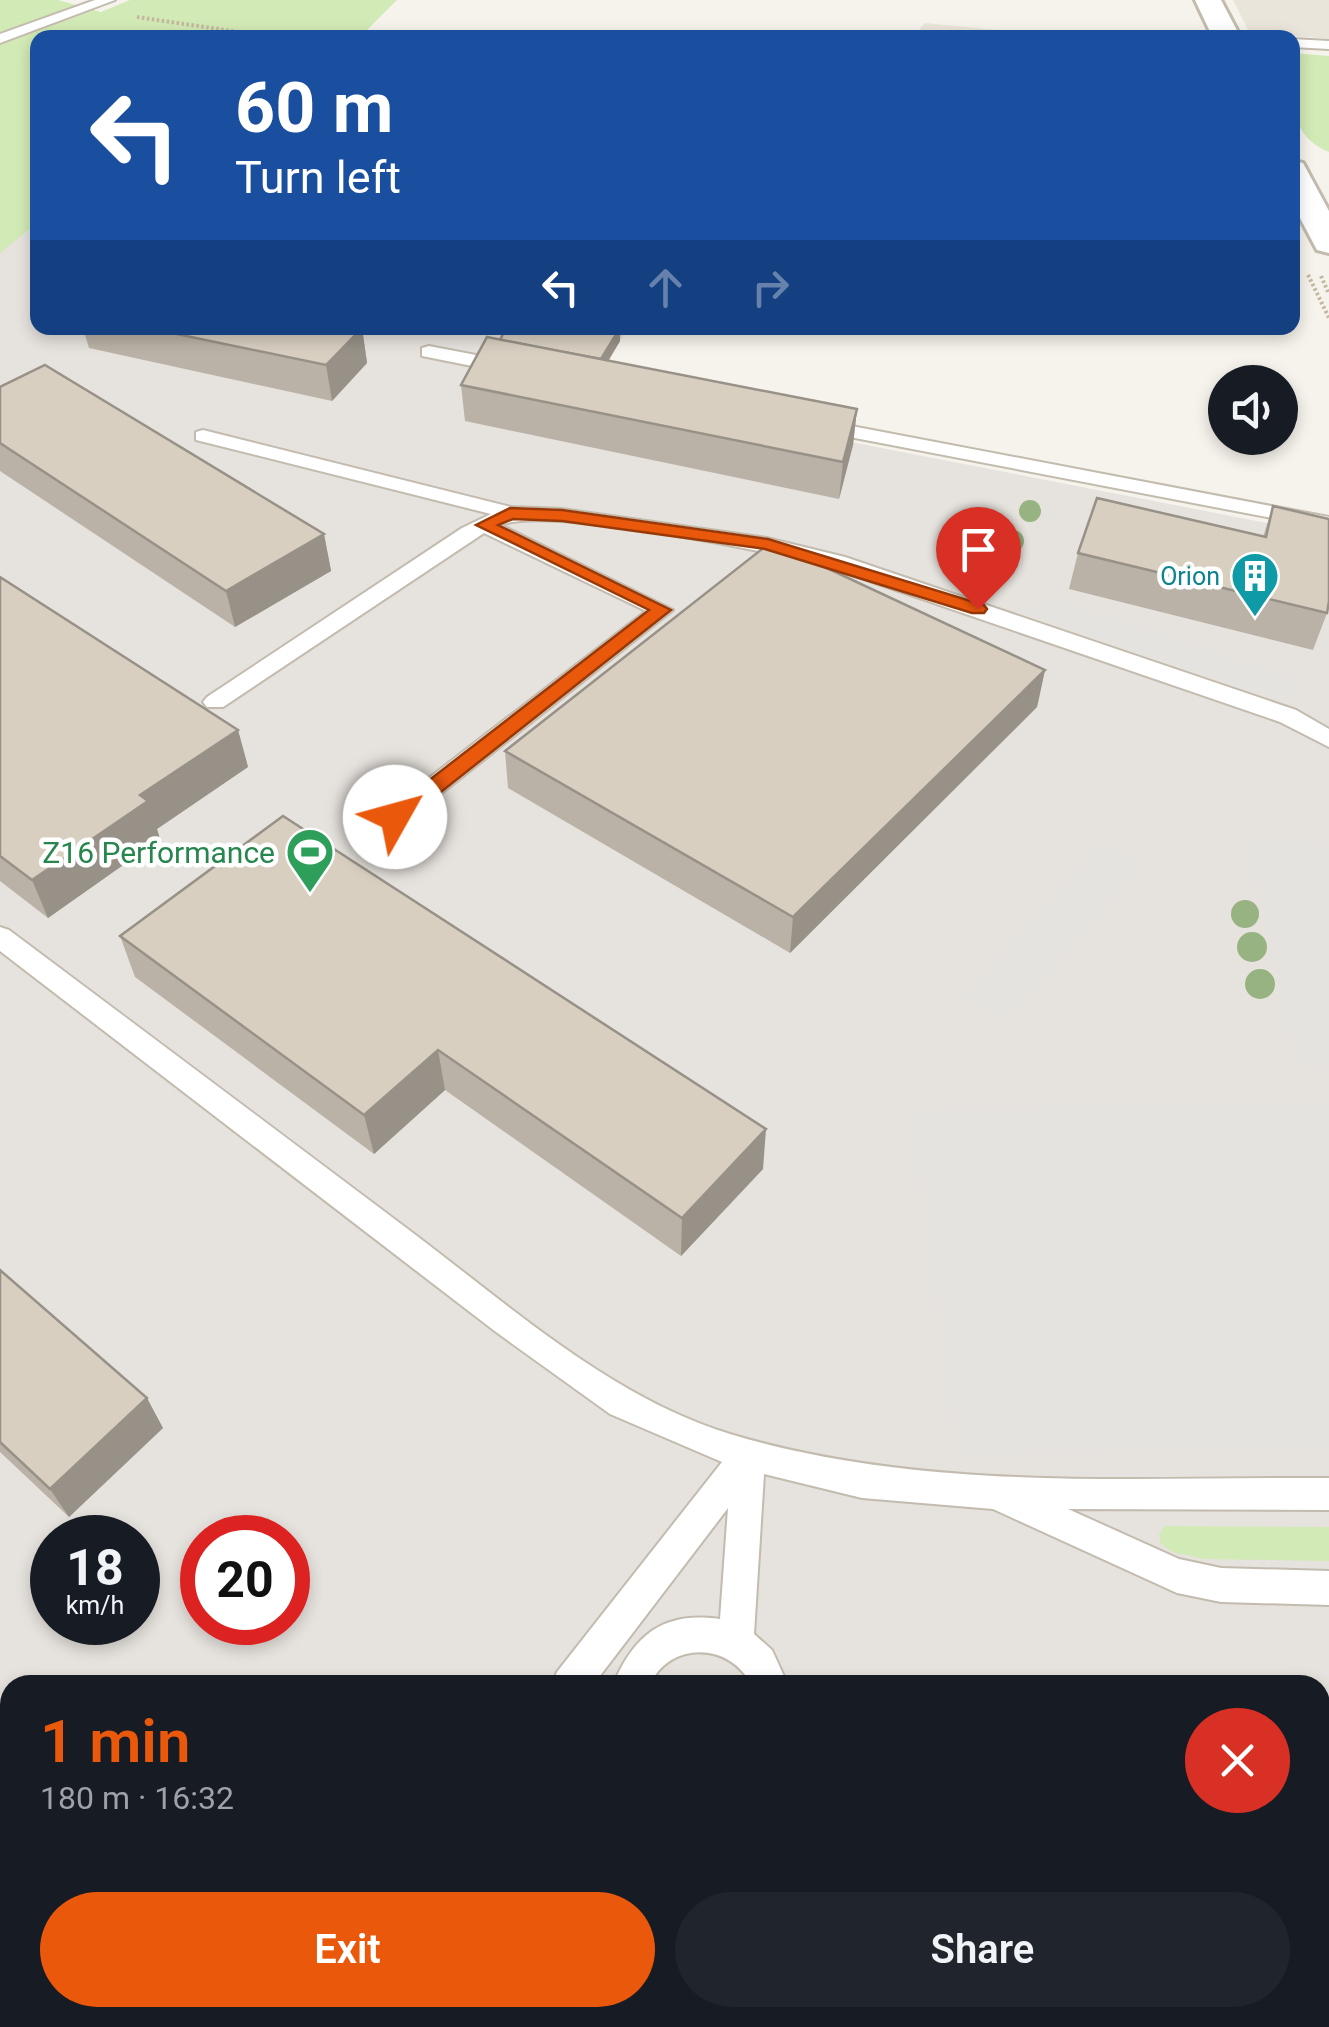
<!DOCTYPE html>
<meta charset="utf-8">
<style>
body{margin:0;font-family:Roboto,sans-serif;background:#20242c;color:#f1f3f6;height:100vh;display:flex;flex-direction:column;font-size:38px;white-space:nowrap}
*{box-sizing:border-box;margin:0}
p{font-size:32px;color:#9ea1a6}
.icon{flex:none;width:55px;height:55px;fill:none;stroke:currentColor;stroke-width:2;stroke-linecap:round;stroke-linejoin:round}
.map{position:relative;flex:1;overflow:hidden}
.drawer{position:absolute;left:0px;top:1675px;width:1330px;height:352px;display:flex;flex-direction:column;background:#171b24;border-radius:30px 30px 0 0;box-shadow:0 5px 15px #0003}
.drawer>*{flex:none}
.hud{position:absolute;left:30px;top:30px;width:1270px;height:305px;border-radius:20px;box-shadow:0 5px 15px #0003;background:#1a4fa0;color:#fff;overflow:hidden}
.controls{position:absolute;left:1208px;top:365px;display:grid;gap:20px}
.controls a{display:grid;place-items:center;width:90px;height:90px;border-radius:50%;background:#171b24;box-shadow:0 5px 15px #0003;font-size:50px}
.speed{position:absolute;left:30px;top:1515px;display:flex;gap:20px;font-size:50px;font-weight:700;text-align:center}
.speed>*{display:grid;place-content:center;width:130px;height:130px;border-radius:50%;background:#171b24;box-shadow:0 5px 15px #0003;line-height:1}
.speed small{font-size:25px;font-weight:400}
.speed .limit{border:15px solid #d22;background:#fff;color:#111}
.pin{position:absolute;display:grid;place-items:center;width:85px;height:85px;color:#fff;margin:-102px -42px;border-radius:50% 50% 50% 0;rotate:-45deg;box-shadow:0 0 10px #0007}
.pin .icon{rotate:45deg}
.me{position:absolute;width:110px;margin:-55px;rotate:52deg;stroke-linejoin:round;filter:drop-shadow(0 0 8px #0008)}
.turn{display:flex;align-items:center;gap:35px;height:210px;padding:0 40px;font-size:45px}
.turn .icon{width:130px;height:130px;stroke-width:2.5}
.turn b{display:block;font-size:70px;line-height:85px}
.lanes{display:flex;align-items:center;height:95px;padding:0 40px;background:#0003;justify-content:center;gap:50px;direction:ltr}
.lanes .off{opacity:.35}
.round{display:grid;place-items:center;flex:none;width:105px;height:105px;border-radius:52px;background:#20242c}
.overview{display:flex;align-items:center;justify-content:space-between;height:170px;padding:0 40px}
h1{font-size:60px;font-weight:600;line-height:75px;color:#ea580c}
.action{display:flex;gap:20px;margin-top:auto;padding:20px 40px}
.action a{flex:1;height:115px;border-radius:60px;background:#ea580c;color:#fff;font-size:40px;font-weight:600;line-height:115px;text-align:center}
.action a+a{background:#20242c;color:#f1f3f6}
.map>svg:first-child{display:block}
.residential{fill:#eae5da}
.industrial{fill:#e6e2dd;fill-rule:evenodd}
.green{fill:#d2eab5}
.parking{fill:#e5e3e0}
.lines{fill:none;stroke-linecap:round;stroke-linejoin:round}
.service-casing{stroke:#c2bbae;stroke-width:4}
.minor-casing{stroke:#c2bbae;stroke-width:6}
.path{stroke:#c4b79f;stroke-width:4;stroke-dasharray:2.5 2.5;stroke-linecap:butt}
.service{fill:#fff;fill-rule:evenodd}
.minor{fill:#fff;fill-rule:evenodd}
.tree{fill:#97b381}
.wall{fill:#bab2a6}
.shaded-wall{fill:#979187}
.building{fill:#d8cfc1;stroke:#979187;stroke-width:2.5}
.route{fill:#ea580c;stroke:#983908;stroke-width:2.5}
.labels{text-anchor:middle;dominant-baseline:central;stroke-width:9;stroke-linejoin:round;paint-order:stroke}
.far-culture-label{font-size:25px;fill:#0d838f;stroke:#fff;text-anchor:end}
.leisure-label{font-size:30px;fill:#27864d;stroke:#fff;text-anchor:end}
</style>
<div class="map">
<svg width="1329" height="2027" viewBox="0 0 1329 2027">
<rect width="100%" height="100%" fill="#f6f3ec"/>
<g class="residential">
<path d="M1233 0H1329V39L1249 32Z"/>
<path d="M925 23 1070 37H913Z"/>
</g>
<path class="industrial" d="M0 170 37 176 38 328H628L588 391 1329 535V2027H0ZM52 1538H138V1622H52ZM202 1538H288V1622H202ZM10 1685H1320V2018H10Z"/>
<g class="green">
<path d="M0 0H58L101 12 130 0H397L360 37 38 38 37 223 0 253Z"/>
<path d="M1293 53 1329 56V152C1286 134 1292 94 1293 53Z"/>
<path d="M1165 1526 1329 1527V1561L1204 1559 1172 1552 1161 1544 1159 1534Z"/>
</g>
<g class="parking">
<path d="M1043 597 1296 681 1285 702 1031 615Z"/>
<path d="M1250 841 1321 845 1329 849V1066L1298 1065Z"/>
<path d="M1103 846 1139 865 1005 1019 967 997Z"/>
<path d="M1329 1105V1445L960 1452 913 1111Z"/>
</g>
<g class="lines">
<g class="service-casing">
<g id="service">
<path d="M95 0H115L0 43V34Z"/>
<path d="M1292 39 1329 41V49L1292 47Z"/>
<path d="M429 346 512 362 521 368 512 374 422 356V348Z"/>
<path d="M820 420 1329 517V529L813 430 810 426Z"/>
<path d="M203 430 511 507 562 509 767 538 845 557 1296 710 1329 729V747L1280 722 829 567C774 552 545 506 501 525L673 610 404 823H386L383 817 386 811 646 611 484 533 223 707H207L203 702 207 697 462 528 491 514 196 440V432Z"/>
<path d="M0 927 9 930C144 1031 279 1132 413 1233 511 1307 612 1398 730 1434 924 1492 1129 1477 1329 1478V1510L1068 1509 1179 1559 1221 1568 1329 1571V1605L1221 1602 1177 1593 993 1509 862 1498 764 1474 754 1634 772 1650 788 1685H751C731 1642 669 1641 650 1685H613C634 1635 663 1611 720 1619L728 1508 593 1685H552L557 1672 722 1462 610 1414 496 1332 0 951Z"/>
<path d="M336 2018H376L379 2027H339Z"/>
<path d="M918 2018H965L968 2027H921Z"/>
</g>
</g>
<g class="minor-casing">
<g id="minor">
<path d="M1195 0H1221L1241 38H1213Z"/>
<path d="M1292 161 1303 163 1329 211V253L1317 250 1292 203Z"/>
</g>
</g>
<g class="path">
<path d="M137 17 279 38"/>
<path d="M1292 123 1299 136"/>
<path d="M1308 275 1329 318"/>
<path d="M1321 276 1329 294"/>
</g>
<use href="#service" class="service"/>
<use href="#minor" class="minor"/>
</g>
<g class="tree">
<circle cx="1030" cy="511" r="11"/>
<circle cx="1013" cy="541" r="11"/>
<circle cx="996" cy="571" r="11"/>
<circle cx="1245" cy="914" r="14"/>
<circle cx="1252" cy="947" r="15"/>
<circle cx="1260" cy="984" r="15"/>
</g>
<g class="wall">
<path d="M83 328H362L367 363 332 401 89 348Z"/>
<path d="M620 328V341L608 361 857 409 853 445 839 499 465 421 461 385 500 340Z"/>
<path d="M0 387 324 534 331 571 235 627 0 471Z"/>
<path d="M1273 506 1327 613 1313 650 1069 589 1078 553 1263 537Z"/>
<path d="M0 577 238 730 248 767 157 829 160 839 48 918 0 881Z"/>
<path d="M1045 670 1037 707 790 953 508 788 505 751Z"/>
<path d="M283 816 763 1169 681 1256 445 1090 374 1154 135 977 120 936Z"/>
<path d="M0 1270 163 1428 69 1517 0 1452Z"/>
<path d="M1320 1738H1329V1931L1320 1930Z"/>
</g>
<g class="shaded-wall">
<path d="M362 328 367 363 332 401 326 365Z"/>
<path d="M620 328V341L600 375V362Z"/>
<path d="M857 409 853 445 839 499 843 462Z"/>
<path d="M324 534 331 571 235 627 226 591Z"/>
<path d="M1045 670 1037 707 790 953 793 917Z"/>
<path d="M238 730 248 767 157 829 160 839 48 918 32 880 140 795Z"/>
<path d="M438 1050 445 1090 374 1154 364 1115Z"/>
<path d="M766 1129 763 1169 681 1256 682 1218Z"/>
<path d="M147 1398 163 1428 69 1517 50 1489Z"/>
<path d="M0 1914 10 1926V1938L0 1926Z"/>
<path d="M77 2018H88L96 2027H85Z"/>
</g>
<g class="building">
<path d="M148 328H362L326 365Z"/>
<path d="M506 328H620L601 359 500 340Z"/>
<path d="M487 337 857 409 843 462 461 385Z"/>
<path d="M45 365 324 534 226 591 0 443V387Z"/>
<path d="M1097 498 1266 537 1273 506 1329 519V601L1327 613 1078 553Z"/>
<path d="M771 542 1045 670 793 917 505 751Z"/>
<path d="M0 577 238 730 140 795 148 801 32 880 0 856Z"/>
<path d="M283 816 766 1129 682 1218 438 1050 364 1115 120 936Z"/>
<path d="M0 1270 147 1398 50 1489 0 1442Z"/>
<rect x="1320" y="1738" width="9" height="174"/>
<path d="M0 1926 10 1938V2018H77L85 2027H0Z"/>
<path d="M784 2018H805L816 2027H778Z"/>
</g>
<path class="route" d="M510 508 562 510 768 539 984 605 987 609 984 613H972L765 549 562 521 513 519 498 525 671 610 403 822H388L385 817 388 812 649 610 476 525Z"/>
<defs>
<g id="building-pin" transform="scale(2.5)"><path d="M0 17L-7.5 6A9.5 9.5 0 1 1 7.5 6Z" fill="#0f9aa8" stroke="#fff"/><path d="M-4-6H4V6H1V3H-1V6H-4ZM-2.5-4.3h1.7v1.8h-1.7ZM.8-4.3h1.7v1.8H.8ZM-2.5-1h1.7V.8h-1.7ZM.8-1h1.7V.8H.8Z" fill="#fff"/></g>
<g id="stadium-pin" transform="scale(2.5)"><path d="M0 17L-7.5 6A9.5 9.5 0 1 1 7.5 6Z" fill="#2e9e5b" stroke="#fff"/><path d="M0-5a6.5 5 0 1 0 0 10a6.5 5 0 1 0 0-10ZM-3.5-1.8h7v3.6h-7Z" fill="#fff"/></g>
</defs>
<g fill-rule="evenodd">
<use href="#building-pin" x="1255" y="576"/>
<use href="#stadium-pin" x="310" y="852"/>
</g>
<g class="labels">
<g class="far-culture-label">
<text x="1220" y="576">Orion</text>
</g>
<g class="leisure-label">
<text x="275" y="852">Z16 Performance</text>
</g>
</g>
</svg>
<div class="controls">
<a><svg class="icon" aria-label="sound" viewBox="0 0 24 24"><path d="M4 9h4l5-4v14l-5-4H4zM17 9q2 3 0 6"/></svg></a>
</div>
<div class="speed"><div>18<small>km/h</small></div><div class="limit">20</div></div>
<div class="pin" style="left:978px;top:609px;background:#d93025"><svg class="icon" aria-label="arrive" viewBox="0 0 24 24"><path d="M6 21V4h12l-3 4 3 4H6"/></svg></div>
<svg class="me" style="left:395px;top:817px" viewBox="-20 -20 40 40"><circle r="19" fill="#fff"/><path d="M0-13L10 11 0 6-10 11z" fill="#ea580c"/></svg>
<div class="hud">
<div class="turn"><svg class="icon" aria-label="left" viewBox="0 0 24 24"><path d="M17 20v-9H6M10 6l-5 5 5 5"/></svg><div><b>60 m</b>Turn left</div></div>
<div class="lanes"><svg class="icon" aria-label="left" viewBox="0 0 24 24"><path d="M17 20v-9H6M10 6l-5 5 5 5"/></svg><svg class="icon off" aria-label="ahead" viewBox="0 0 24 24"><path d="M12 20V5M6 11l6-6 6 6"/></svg><svg class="icon off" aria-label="right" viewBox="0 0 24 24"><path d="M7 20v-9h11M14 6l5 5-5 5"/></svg></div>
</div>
<section class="drawer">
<div class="overview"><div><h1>1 min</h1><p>180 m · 16:32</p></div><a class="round" style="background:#d93025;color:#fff"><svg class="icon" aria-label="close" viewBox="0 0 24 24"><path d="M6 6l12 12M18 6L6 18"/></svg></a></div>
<div class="action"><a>Exit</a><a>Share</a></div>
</section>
</div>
